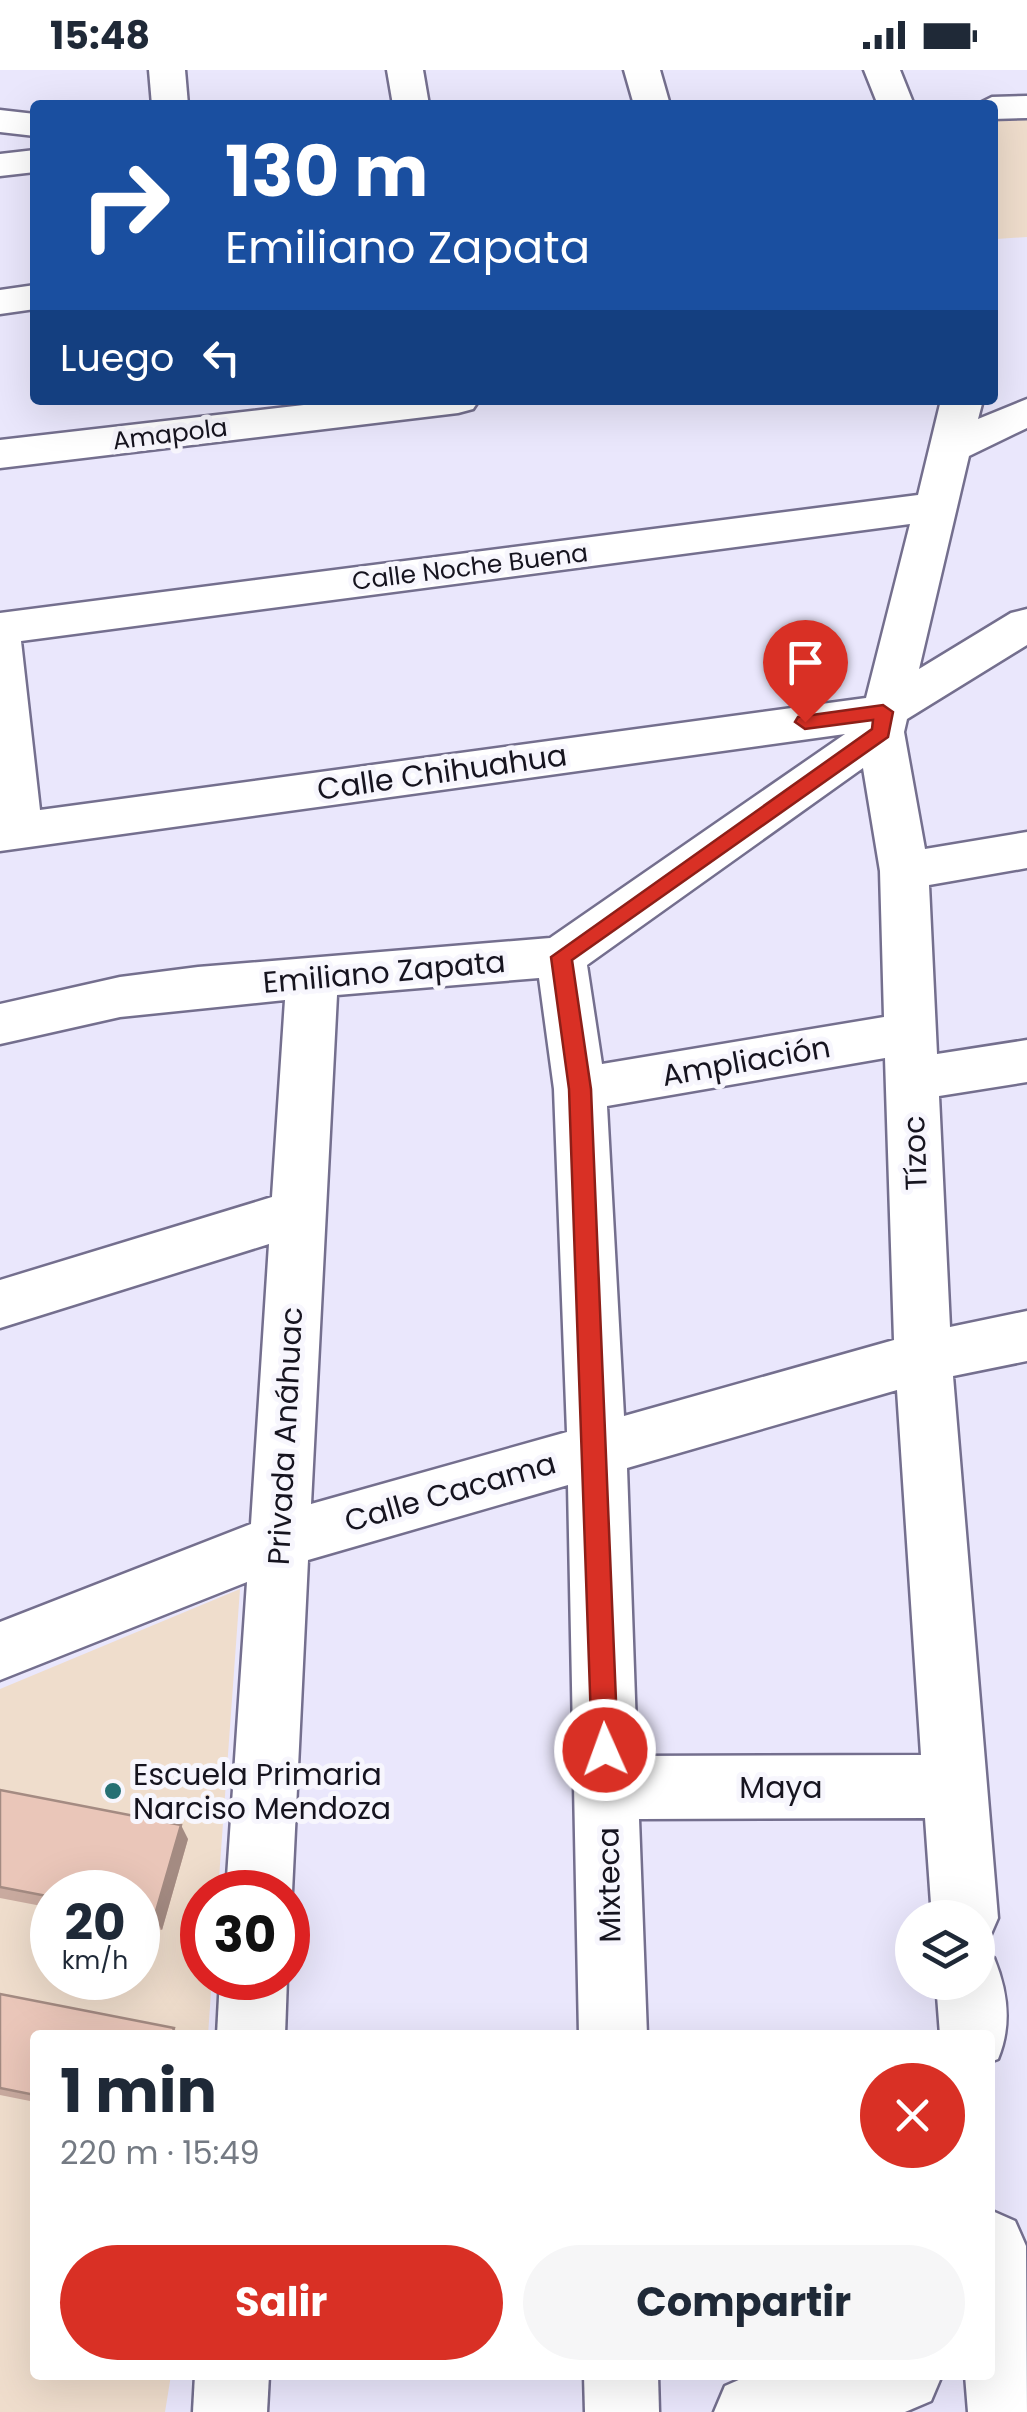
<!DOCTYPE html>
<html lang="es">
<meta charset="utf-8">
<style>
body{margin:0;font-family:Poppins,sans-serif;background:#f6f6f7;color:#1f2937;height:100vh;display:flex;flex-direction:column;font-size:38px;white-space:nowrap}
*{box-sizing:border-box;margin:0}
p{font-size:32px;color:#747a83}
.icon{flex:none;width:55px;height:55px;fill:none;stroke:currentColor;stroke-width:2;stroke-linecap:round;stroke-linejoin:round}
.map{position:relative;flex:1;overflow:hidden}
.sheet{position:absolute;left:30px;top:1960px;width:965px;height:350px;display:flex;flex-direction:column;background:#fff;border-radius:10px;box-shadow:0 10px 40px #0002}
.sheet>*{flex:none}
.banner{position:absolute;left:30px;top:30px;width:968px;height:305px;border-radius:10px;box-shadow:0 10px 40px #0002;background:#1a4fa0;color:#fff;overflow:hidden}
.fabs{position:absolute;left:895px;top:1830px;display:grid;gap:20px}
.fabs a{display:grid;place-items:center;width:100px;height:100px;border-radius:50%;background:#fff;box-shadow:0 10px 40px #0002;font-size:50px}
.speed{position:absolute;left:30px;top:1800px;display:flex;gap:20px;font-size:50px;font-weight:700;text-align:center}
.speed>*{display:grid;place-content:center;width:130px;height:130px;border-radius:50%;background:#fff;box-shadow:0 10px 40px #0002;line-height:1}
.speed small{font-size:25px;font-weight:400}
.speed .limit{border:15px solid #d22;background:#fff;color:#111}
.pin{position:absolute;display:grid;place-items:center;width:85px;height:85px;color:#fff;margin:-102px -42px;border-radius:50% 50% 50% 0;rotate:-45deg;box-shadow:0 0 10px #0007}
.pin .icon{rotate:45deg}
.me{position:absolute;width:110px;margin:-55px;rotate:358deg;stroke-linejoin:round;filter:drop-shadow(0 0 8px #0008)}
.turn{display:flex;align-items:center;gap:35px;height:210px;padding:0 30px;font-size:45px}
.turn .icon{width:130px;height:130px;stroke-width:2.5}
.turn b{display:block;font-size:70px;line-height:85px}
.then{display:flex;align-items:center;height:95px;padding:0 30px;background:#0003;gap:20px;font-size:38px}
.round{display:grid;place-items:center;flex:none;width:105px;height:105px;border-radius:52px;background:#f6f6f7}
.overview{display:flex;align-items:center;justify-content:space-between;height:170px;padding:0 30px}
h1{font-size:60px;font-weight:700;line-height:75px}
.button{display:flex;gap:20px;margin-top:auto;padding:20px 30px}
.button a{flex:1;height:115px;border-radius:60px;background:#d93025;color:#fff;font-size:40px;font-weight:700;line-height:115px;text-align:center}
.button a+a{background:#f6f6f7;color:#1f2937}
.status{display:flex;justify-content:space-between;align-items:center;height:70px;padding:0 50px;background:#fff;direction:ltr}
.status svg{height:28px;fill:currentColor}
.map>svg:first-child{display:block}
.education{fill:#efddcc;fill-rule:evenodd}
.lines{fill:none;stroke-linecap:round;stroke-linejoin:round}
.minor-casing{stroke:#746f8e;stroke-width:5}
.minor{fill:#fff;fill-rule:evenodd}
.wall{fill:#c9aa9f}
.shaded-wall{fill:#a48b82}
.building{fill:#eac6b9;stroke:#a48b82;stroke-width:2.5}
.route{fill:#d93025;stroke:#8d1f18;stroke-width:2.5}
.poi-dot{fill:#257073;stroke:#f7f6fd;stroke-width:4}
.labels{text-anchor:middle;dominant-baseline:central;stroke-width:10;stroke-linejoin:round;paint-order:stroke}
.far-street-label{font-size:25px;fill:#16141f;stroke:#f7f6fd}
.street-label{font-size:30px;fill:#16141f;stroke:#f7f6fd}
.poi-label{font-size:30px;fill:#16141f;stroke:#f7f6fd;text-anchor:start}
</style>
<div class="status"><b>15:48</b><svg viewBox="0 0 49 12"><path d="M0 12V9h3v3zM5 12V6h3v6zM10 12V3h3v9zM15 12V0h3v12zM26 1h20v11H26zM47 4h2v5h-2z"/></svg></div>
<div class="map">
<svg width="1027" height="2342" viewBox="0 0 1027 2342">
<rect width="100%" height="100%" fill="#eae7fc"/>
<g class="education">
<path d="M1027 49V167L996 169 993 50Z"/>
<path d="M240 1519 218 1822H202V1908H212L208 1965H35V2305H171L165 2342H0V1619ZM52 1822H138V1908H52Z"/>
</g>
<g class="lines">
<g class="minor-casing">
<g id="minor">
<path d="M149 0H185L188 35H152Z"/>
<path d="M387 0H423L429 35H393Z"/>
<path d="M624 0H660L670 35H634Z"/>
<path d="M864 0H900L914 35H878Z"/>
<path d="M1027 26V48L992 49V35H976L992 27Z"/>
<path d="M0 40 35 44V66L0 62Z"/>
<path d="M35 80V102L0 106V84Z"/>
<path d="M35 215V239L0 244V220Z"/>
<path d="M1027 329V358L969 386 919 599 1011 543 1027 539V575L907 649 904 662 925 779 1027 762V798L929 815 937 984 1027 970V1012L939 1026 950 1257 1027 1241V1291L953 1306 998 1848 988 1871 978 1876V1848H932L925 1748 639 1749 647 1965H579L568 1415 308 1490 292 1822 288 1833V1822H226L247 1512 0 1610V1552L251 1454 269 1174 0 1258V1210L272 1127 285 930 120 947 0 974V934L120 907 198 897 550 868 845 664 0 781V543L918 425 941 330H983L978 349ZM910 454 866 628 40 740 21 571ZM863 698 880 801 884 947 602 994 587 895ZM539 908 554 1019 567 1362 311 1434 337 925ZM885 988 894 1270 624 1346 607 1036ZM897 1320 921 1685 637 1686 627 1398Z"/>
<path d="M347 330H479L473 339 458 343 0 398V370Z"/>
<path d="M978 1881 994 1888C1008 1922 1012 1955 998 1989L990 1992V1965H940L936 1912H978Z"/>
<path d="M220 1908H287L285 1965H217Z"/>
<path d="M990 2140 1015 2151 1026 2176 1027 2342H968L965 2305H990Z"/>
<path d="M195 2305H269L267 2342H193Z"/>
<path d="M584 2305H658L659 2342H585Z"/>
<path d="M750 2305H942L931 2331 905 2342H714L725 2316Z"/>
</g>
</g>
<use href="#minor" class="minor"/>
</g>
<g class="wall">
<path d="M0 1720 188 1769 162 1860 138 1856V1822H52V1838L0 1828Z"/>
<path d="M0 1924 174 1958 179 1965H35V2032L0 2025Z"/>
</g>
<path class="shaded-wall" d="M181 1755 188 1769 162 1860 154 1848Z"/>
<g class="building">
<path d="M0 1720 181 1755 154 1848 138 1844V1822H52V1827L0 1817Z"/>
<path d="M0 1924 174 1958 172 1965H35V2025L0 2018Z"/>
</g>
<path class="route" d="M883 635 893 642 888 667 572 890 591 1019 618 1680 615 1689 605 1693 596 1689 592 1680 569 1019 551 887 872 659 873 650 805 659 795 652 798 647Z"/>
<circle class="poi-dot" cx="113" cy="1721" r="10"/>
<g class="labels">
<g class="far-street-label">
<text transform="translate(170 364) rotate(-7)">Amapola</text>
<text transform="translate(470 497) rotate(-7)">Calle Noche Buena</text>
</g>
<g class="street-label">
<text transform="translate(442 702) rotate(-8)">Calle Chihuahua</text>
<text transform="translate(384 902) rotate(-5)">Emiliano Zapata</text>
<text transform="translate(746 991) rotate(-10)">Ampliación</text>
<text transform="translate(915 1083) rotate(-92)">Tízoc</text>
<text transform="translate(285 1366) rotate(-87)">Privada Anáhuac</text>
<text transform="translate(450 1422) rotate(-16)">Calle Cacama</text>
<text x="781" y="1717">Maya</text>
<text transform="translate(609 1815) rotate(-91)">Mixteca</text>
</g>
<g class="poi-label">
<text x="133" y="1704">Escuela Primaria<tspan x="133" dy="34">Narciso Mendoza</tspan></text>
</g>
</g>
</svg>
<div class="fabs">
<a><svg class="icon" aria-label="layers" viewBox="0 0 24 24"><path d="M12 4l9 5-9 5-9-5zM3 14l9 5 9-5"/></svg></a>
</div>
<div class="speed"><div>20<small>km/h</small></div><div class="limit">30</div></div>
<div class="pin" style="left:805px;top:652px;background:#d93025"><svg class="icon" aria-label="arrive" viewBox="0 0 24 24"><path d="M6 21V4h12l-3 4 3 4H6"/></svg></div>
<svg class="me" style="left:605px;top:1680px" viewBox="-20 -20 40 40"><circle r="17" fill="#d93025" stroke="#fff" stroke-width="3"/><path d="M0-11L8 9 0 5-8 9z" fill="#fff"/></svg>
<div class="banner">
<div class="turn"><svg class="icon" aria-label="right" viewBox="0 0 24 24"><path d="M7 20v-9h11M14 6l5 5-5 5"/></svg><div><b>130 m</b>Emiliano Zapata</div></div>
<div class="then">Luego<svg class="icon" aria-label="left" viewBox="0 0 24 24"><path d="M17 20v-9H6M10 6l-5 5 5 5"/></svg></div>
</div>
<section class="sheet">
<div class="overview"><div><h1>1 min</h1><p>220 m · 15:49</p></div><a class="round" style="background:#d93025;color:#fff"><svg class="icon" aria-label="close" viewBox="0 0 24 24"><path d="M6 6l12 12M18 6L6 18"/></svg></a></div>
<div class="button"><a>Salir</a><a>Compartir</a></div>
</section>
</div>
